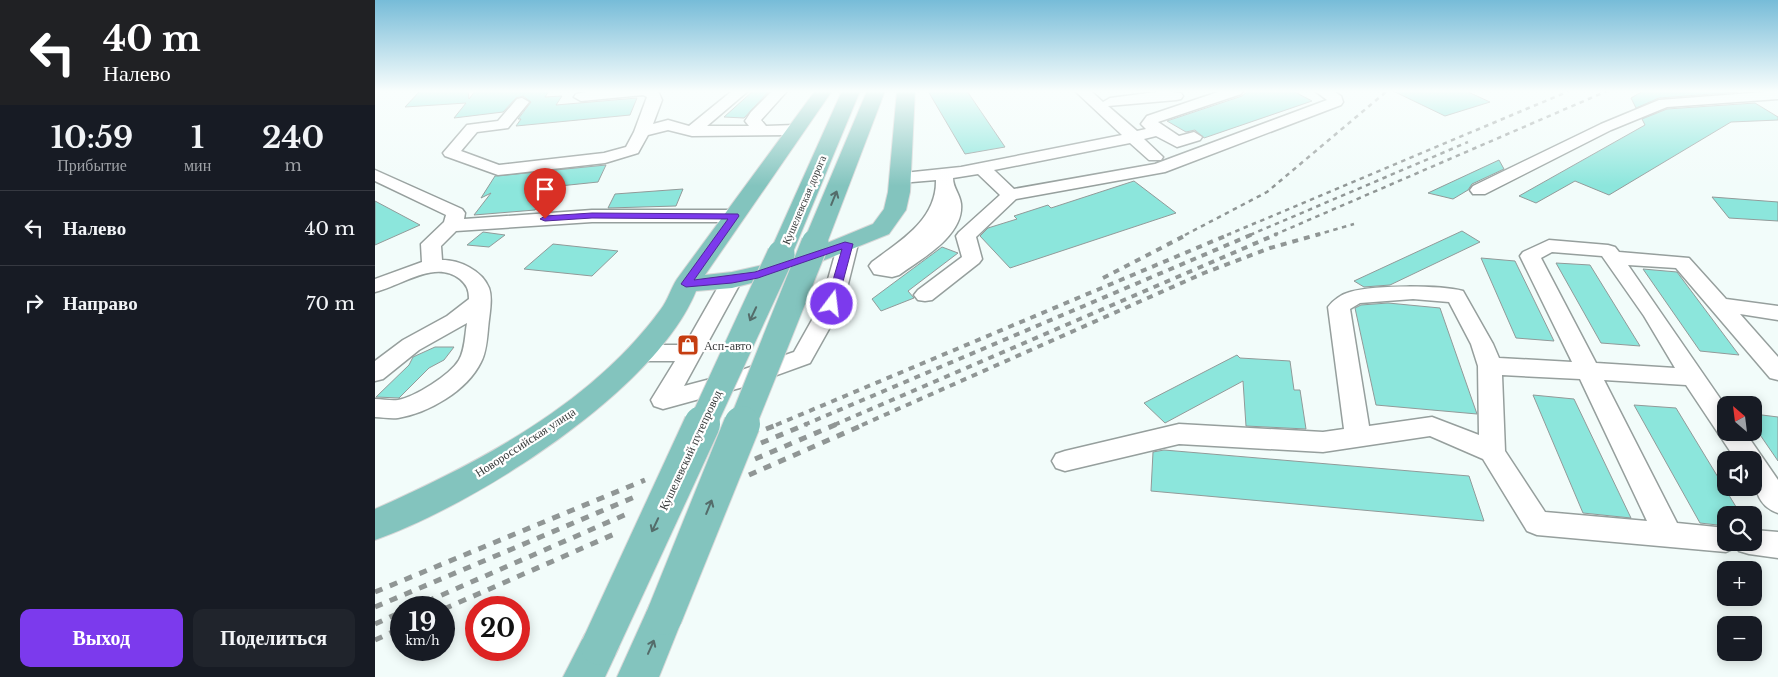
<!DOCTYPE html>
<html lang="ru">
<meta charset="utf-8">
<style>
body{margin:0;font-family:"Libre Baskerville",serif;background:#20242c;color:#f1f3f6;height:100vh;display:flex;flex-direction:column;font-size:19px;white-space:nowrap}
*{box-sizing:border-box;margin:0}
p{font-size:16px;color:#9ea1a6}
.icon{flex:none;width:28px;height:28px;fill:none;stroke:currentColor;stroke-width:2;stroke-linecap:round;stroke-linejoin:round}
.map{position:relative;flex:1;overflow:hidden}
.drawer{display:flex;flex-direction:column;background:#171b24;width:375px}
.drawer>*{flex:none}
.banner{background:#202124;color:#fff;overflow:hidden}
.needle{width:32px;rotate:332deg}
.fabs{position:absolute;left:1342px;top:396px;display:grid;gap:10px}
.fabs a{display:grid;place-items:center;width:45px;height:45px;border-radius:10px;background:#171b24;box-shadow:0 2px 12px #0003;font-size:25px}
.speed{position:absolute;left:15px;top:596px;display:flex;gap:10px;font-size:25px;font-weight:700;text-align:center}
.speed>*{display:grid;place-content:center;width:65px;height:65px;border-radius:50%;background:#171b24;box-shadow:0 2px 12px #0003;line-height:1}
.speed small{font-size:12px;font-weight:400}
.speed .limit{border:8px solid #d22;background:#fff;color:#111}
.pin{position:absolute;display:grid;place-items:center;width:42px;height:42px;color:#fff;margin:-51px -21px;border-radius:50% 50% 50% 0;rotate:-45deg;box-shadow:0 0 5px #0007}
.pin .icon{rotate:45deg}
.me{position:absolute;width:55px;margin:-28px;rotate:15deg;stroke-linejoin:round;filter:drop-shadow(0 0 4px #0008)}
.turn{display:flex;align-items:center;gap:18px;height:105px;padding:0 20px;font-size:22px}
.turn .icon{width:65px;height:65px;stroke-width:2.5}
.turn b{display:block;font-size:35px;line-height:42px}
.eta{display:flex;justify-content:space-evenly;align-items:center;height:85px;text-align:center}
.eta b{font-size:30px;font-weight:700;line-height:35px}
.cta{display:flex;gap:10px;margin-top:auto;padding:10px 20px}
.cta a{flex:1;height:58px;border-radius:10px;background:#7c3aed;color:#fff;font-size:20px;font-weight:700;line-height:58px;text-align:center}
.cta a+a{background:#20242c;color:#f1f3f6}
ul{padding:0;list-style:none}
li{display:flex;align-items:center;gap:15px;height:75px;padding:0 20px;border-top:1px solid #363941}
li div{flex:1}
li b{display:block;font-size:19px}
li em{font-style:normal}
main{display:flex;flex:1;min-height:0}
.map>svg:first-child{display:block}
.building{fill:#8ce6dc;stroke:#929a99}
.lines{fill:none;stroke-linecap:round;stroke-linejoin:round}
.minor-casing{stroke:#969f9d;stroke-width:3}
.major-casing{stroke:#d8d8d8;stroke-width:2}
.minor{fill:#fff;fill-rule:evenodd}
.major{fill:#83c4be;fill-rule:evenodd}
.rail-far2{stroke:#909695;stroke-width:2.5;stroke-dasharray:4.5 4.5;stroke-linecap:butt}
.rail-far1{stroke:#909695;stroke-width:4;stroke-dasharray:6 6;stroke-linecap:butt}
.rail{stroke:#909695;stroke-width:5;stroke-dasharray:8 8;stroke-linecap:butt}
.major-bridge-far1-casing{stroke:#d8d8d8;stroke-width:29;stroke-linecap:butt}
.major-bridge-casing{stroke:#d8d8d8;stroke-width:38;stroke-linecap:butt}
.major-bridge-far1{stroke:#83c4be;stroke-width:27}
.major-bridge{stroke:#83c4be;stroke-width:36}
.oneway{stroke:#546c6a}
.route{fill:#7c3aed;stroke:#51269a}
.labels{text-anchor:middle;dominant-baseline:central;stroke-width:4.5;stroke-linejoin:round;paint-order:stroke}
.far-street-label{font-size:11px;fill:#3a3d3d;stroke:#fff}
.poi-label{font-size:12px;fill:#3a3d3d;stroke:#fff;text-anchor:start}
.street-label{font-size:12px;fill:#3a3d3d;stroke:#fff}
</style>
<main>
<section class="drawer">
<div class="banner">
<div class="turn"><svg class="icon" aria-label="left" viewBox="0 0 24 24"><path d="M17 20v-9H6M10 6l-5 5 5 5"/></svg><div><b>40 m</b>Налево</div></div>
</div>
<div class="eta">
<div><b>10:59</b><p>Прибытие</p></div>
<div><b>1</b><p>мин</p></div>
<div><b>240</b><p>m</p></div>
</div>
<ul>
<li><svg class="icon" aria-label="left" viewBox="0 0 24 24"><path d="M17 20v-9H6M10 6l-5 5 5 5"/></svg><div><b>Налево</b></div><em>40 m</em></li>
<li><svg class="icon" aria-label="right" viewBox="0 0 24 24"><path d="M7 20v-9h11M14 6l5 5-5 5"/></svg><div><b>Направо</b></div><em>70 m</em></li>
</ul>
<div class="cta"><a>Выход</a><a>Поделиться</a></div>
</section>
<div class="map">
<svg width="1403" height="677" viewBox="0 0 1403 677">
<rect width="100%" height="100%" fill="#f2fcfa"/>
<g class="building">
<path d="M45 91H93L94 99 100 91H174L170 97 187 96 181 105 262 98 255 115 141 126 146 119H143L156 102 148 96 141 98 128 112 79 118 91 103 30 107Z"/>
<path d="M378 91H394L369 118 349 117Z"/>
<path d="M553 91H592L630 147 590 154Z"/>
<path d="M873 91H918L937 101 829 138 820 130 811 132 792 121 867 96Z"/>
<path d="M1018 91H1091L1115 102 1070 116Z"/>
<path d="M1268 91H1363L1364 92 1284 98 1261 108 1256 98Z"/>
<path d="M1380 103 1403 117V120L1356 122 1234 195 1200 181 1161 203 1144 196 1270 125 1267 119 1292 109Z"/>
<path d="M1124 160 1129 169 1097 184 1093 190 1078 199 1053 193Z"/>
<path d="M231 165 223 182 175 187 160 210 99 215 116 193 106 198 120 176Z"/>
<path d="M759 181 801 213 635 268 605 236 613 228 642 219 639 216 673 205 676 208Z"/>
<path d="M308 189 301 206 233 208 240 194Z"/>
<path d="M1337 197 1403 202V221L1354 218Z"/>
<path d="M0 201 45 225 0 245Z"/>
<path d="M1087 231 1105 242 1015 285 989 287 979 281Z"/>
<path d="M108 232 130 235 114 247 92 245Z"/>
<path d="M178 244 243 251 217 276 149 269Z"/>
<path d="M567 247 583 253 533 291 539 298 506 311 497 299Z"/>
<path d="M1106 258 1140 261 1179 341 1141 338Z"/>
<path d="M1181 263 1215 265 1265 346 1226 343Z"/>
<path d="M1268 269 1302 272 1364 355 1325 351Z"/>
<path d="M1013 303 1065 308 1102 414 1001 405 980 308 986 305Z"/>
<path d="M60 347H79L69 360 54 368 24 398 1 397 34 365 38 357Z"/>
<path d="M862 355 865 358 915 361 919 390H925L931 429 871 426 868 381 790 423 769 403Z"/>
<path d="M1158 395 1199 399 1256 518 1208 513Z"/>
<path d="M1259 405 1301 408 1366 515H1351V526L1325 523Z"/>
<path d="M1379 414 1403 417V461L1379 426Z"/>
<path d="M789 450 1094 476 1109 521 776 491 778 452Z"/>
</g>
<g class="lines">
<g class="minor-casing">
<g id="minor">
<path d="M218 91H283L287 100 278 124 293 120 314 126 357 91H373L332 126H374L370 121 376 112 397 91H412L386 120 391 126 420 125 428 130 420 135 317 136 293 130 273 135 263 153 230 163 123 175 70 156 68 153 92 125 123 121 142 99 147 98 154 102 133 128 102 132 86 151 124 165 229 153 251 147 259 132 272 97 268 95 206 101 199 97 201 94Z"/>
<path d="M700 91H716L728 102 735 98 789 91 806 93 808 96 806 99 801 100 733 106 762 131 771 129 766 124 772 116 846 91H868L866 94 783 122 804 136 819 132 827 137 825 140 802 147 781 136 769 139 788 157 786 160H774L755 143 619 170 639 189 780 164 952 100 940 91H958L966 96 968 102 966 105 790 172 641 199 601 237 607 259 604 263 557 300 550 301 543 300 539 295 543 290 587 257 581 236 584 232 625 195 603 174 578 178C578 188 585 194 586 204 589 236 546 259 524 275L517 277 499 274 494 266 497 262C525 241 562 220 561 180L525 183 519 182 516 178 519 174 586 167 747 135Z"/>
<path d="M1403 91V99L1292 107 1236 130 1110 194H1098L1095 190 1098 186 1226 124 1284 100Z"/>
<path d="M0 170 87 209 90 213 89 219 217 210H359L366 212 368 216 366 220 359 222H217L81 231 66 246 67 260C84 260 107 270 114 288 118 299 114 316 113 329 112 340 111 353 106 362 92 391 53 413 23 418 15 419 7 417 0 417V399C8 399 16 401 23 400 40 397 75 375 84 360 90 350 90 334 92 323L44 350 8 379 0 381V361L28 340 72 316 94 299C94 290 92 285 85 279 60 259 26 286 0 292V279L47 262 46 244 69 222 71 215 0 181Z"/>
<path d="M473 238 480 240 483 244 468 304 435 363 372 386 288 409 279 406 276 400 300 361H264L256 358 253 353 256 348 264 345H310L347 280 350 276 357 274 364 276 367 280 309 386 358 373 419 352 446 304 463 244 466 240Z"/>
<path d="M1174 240 1233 245 1240 247 1244 252 1314 258 1351 299 1403 306V320L1365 314 1403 357V380L1395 378 1301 268 1253 265 1351 407V432H1370L1403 480V513C1379 505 1379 482 1379 460H1361L1311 385 1229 380 1302 523 1351 528V542H1379V530L1403 532V558L1374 554 1364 551 1362 547 1351 552 1162 535 1152 531 1108 459 1055 436 948 452 804 444 690 471 681 468 677 461 681 454 690 451 804 424 948 432 969 429 953 307C958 300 967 294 975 292 999 285 1064 285 1088 291L1118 344 1124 358 1197 362 1145 256 1148 252ZM1177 252 1227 256 1269 316 1300 368 1221 363 1166 258ZM1038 299 1074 302 1096 344 1103 366 1104 435 1057 417 994 426 975 309 985 303ZM1127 375 1205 379 1272 521 1170 512 1130 451Z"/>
</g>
</g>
<g class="major-casing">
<g id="major">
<path d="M440 91H457L330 275 357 272 405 261 397 259 394 254 467 91H485L416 257 436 249 432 248 428 243 492 91H510L452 243 498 224 509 209 513 192 522 91H540L535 192 531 210 514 234 420 272 357 288 321 291C281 391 99 505 0 540V509C105 462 217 404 286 309 293 300 296 288 302 279Z"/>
<path d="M289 599 303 604 308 617 284 677H242L275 604Z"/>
<path d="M224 628 238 634 244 647 230 677H188L210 634Z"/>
</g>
</g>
<use href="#minor" class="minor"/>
<use href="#major" class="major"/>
<g class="rail-far2">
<path d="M810 235 892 192 1012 91"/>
<path d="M852 235 1194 91"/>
<path d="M875 235 1093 142"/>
<path d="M899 235 1232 91"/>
<path d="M941 235 979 224"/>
</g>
<g class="rail-far1">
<path d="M728 278 813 234"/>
<path d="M401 425 855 234"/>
<path d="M429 425 878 234"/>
<path d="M459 425 902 234"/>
<path d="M487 425 829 273 895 248 945 234"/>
</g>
<g class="rail">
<path d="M391 429 404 424"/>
<path d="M386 443 432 424"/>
<path d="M380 459 462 424"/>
<path d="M374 475 490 424"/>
<path d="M0 592 270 480"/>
<path d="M0 607 262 496"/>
<path d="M37 608 254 513"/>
<path d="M69 609 244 532"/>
<path d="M0 624 26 612"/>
<path d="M0 640 26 628"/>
</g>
<g class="major-bridge-far1-casing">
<g id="major-bridge-far1">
<path d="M327 425 406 254"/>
<path d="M367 425 440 243"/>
</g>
</g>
<g class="major-bridge-casing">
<g id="major-bridge">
<path d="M289 617 367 424"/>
<path d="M224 647 327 424"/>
</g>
</g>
<use href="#major-bridge-far1" class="major-bridge-far1"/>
<use href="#major-bridge" class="major-bridge"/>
</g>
<defs><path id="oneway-shaft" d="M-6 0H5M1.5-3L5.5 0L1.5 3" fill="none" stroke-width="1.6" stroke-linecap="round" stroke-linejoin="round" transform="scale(1.25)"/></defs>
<g class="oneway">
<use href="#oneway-shaft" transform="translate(459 198) rotate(-68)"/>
<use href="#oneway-shaft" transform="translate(378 314) rotate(115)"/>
<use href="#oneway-shaft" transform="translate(334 507) rotate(-68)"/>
<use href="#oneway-shaft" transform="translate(280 525) rotate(115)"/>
<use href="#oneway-shaft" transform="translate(276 647) rotate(-66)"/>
</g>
<linearGradient id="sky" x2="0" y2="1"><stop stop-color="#77bcd8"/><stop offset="0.49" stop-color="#f9fefd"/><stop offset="1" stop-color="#f9fefd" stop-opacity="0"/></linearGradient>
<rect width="1403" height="186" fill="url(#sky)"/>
<path class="route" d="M217 213 363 214 364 216 319 280 380 272 470 242 478 244 462 304 457 308 451 304 467 249 383 278 357 283 311 287 306 284 353 219 217 218 170 221 165 219 170 216Z"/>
<defs>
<g id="shop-square" transform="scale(1.125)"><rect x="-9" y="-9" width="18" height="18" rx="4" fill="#c53d10" stroke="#fff"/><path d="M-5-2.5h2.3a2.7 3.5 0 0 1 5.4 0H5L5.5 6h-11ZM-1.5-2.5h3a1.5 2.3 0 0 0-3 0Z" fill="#fff"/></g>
</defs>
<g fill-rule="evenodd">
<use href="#shop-square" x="313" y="345"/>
</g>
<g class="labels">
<g class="far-street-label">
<text transform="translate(429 200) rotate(-67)">Кушелевская дорога</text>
</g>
<g class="poi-label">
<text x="329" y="345">Асп-авто</text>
</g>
<g class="street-label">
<text transform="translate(150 442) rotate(-33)">Новороссийская улица</text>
<text transform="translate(315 450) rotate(-65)">Кушелевский путепровод</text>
</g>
</g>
</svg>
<div class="fabs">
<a><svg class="needle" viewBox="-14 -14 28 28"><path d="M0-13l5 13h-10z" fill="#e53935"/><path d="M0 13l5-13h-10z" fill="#9ea1a6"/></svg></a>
<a><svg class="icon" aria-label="sound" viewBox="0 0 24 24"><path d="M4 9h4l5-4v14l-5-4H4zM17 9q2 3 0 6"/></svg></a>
<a><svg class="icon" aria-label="search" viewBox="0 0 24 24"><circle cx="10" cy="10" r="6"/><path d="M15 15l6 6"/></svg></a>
<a>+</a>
<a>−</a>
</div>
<div class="speed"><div>19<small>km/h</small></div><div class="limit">20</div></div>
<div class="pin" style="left:170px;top:219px;background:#d93025"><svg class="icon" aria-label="arrive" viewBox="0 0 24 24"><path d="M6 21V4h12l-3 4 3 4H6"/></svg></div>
<svg class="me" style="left:457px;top:304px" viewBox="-20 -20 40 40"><circle r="17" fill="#7c3aed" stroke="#fff" stroke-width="3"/><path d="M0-11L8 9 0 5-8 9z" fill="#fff"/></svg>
</div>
</main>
